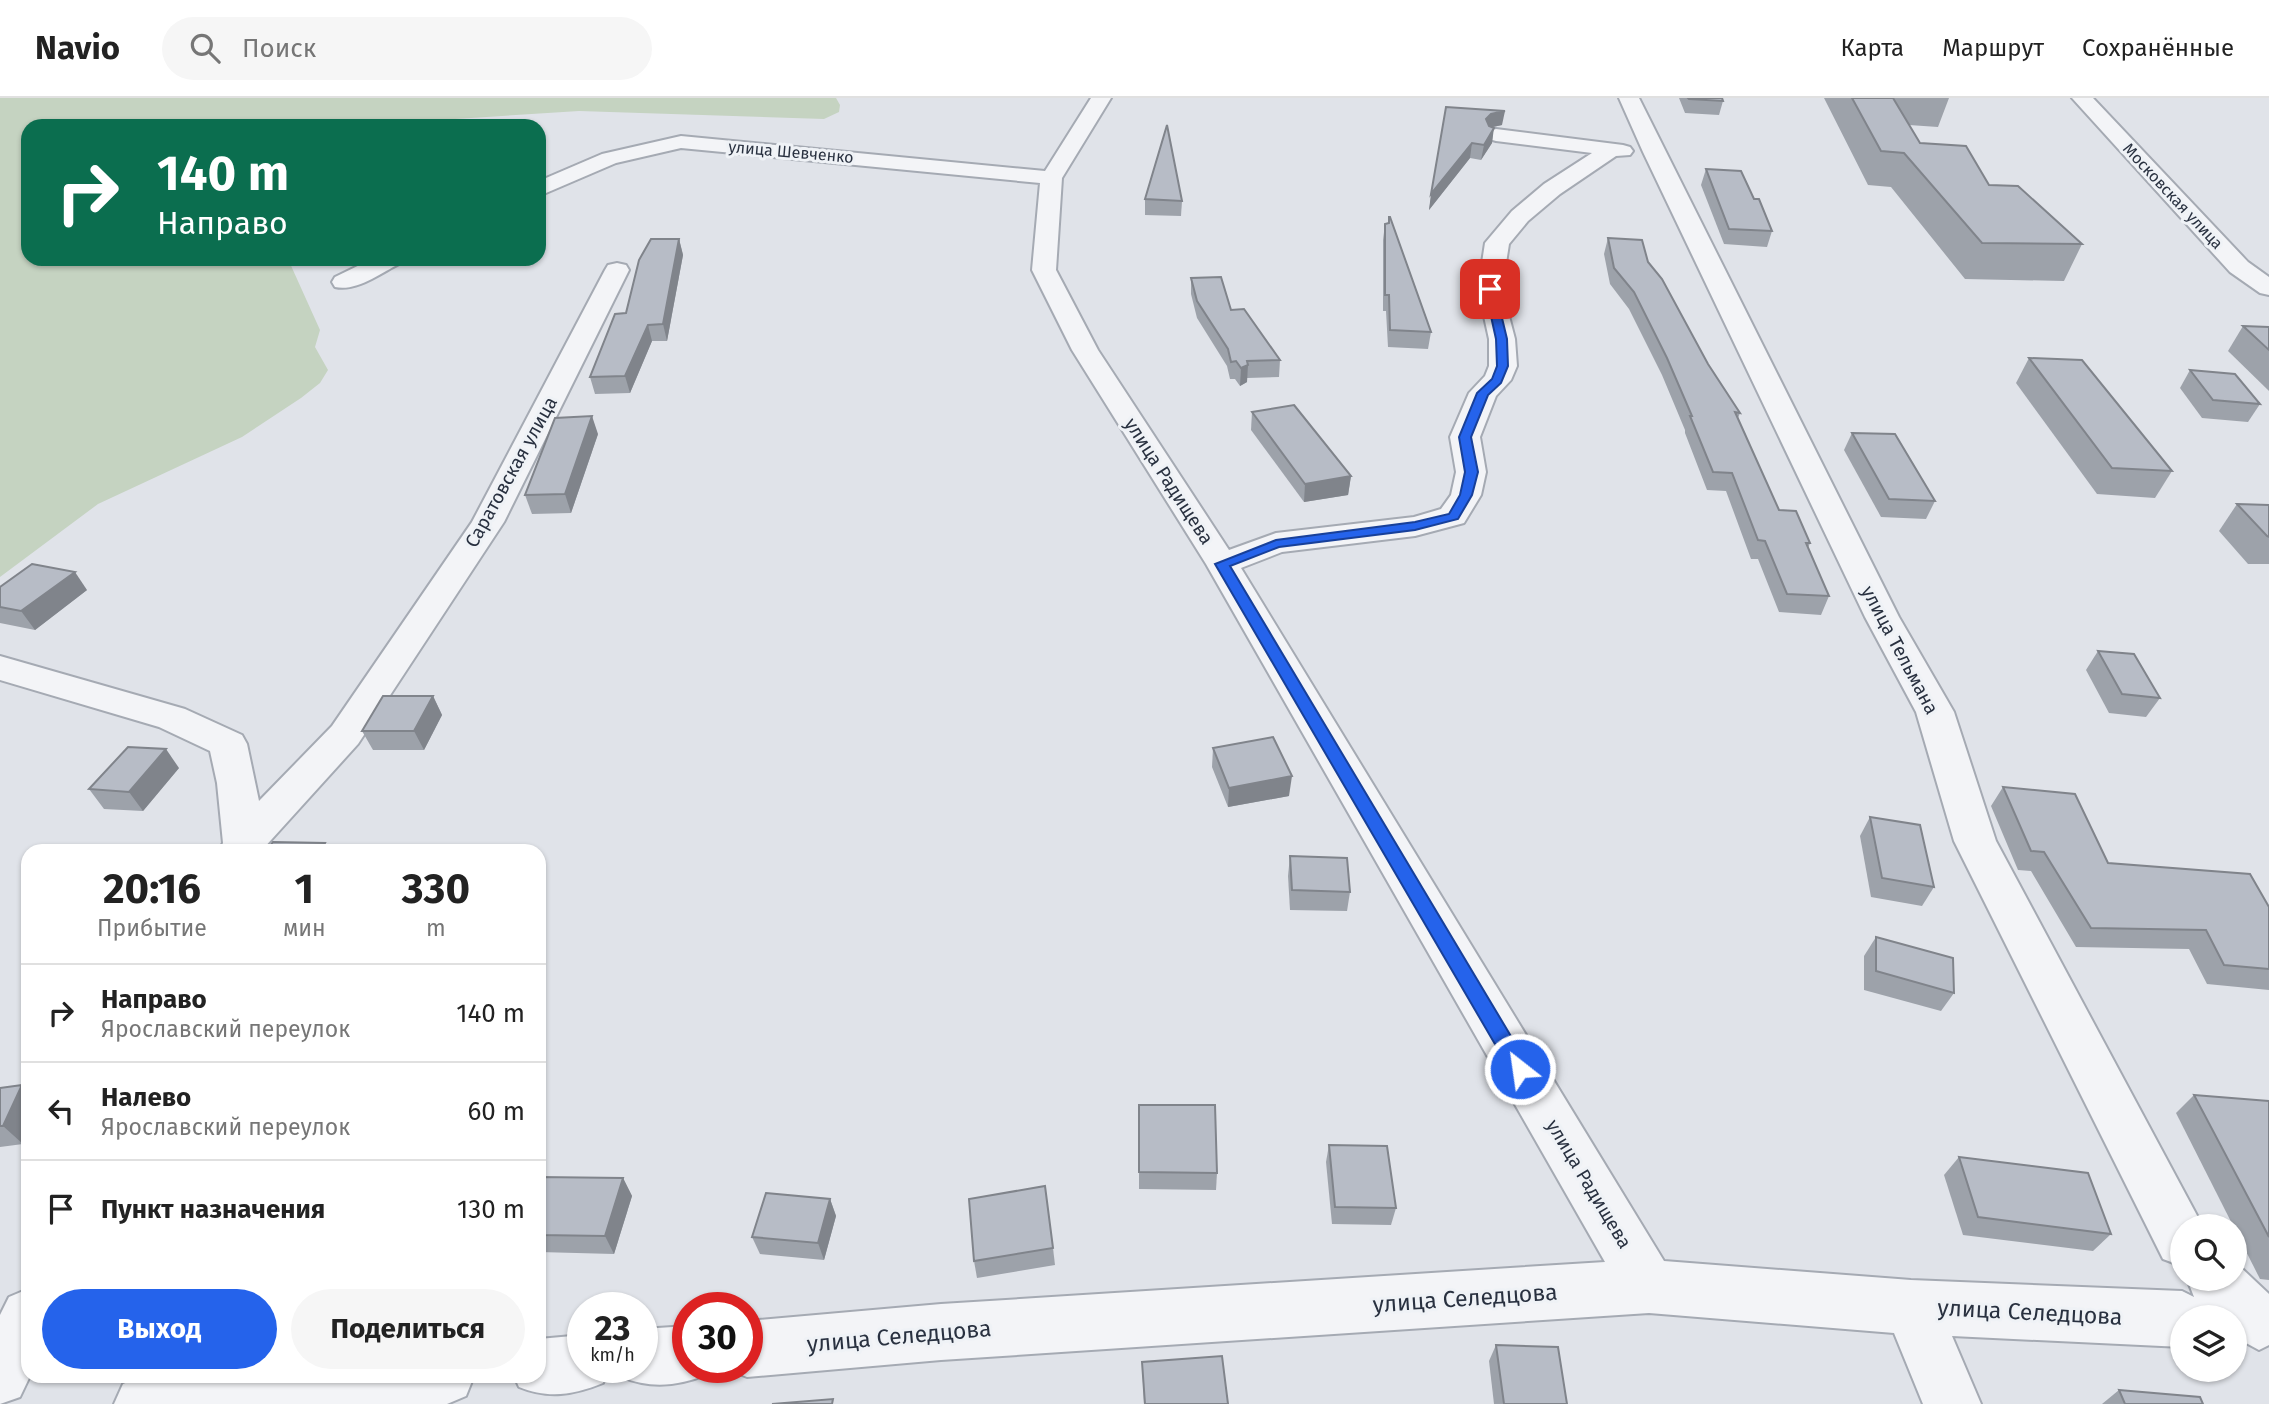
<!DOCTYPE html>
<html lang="ru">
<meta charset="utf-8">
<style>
body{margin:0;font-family:"Fira Sans",sans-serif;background:#f6f6f6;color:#222;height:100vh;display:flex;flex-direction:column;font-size:26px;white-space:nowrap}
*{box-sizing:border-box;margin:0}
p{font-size:23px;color:#767676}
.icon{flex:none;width:38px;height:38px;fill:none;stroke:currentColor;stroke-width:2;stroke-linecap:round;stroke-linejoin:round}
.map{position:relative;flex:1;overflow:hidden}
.sheet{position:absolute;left:21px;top:746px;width:525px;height:539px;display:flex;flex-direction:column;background:#fff;border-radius:21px;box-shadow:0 2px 5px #0004}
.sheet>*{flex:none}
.banner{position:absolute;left:21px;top:21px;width:525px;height:147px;border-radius:21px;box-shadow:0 2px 5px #0004;background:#0b6e4f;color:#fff;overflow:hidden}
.fabs{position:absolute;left:2170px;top:1116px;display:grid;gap:14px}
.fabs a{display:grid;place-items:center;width:77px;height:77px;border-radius:50%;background:#fff;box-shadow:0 2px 5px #0004;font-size:35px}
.speed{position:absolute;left:567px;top:1194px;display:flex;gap:14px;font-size:35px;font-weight:700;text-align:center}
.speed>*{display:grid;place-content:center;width:91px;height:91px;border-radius:50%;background:#fff;box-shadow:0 2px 5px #0004;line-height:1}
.speed small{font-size:18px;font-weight:400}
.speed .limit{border:10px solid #d22;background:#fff;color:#111}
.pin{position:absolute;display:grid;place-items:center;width:60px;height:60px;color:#fff;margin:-30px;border-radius:14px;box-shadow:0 4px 10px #0006}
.me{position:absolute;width:77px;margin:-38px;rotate:330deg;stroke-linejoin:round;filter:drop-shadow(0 0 5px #0008)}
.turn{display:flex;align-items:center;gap:24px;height:147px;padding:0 21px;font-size:32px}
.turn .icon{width:91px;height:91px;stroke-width:2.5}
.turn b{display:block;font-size:49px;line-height:60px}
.eta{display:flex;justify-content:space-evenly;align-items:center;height:119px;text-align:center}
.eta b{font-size:42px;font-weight:700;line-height:49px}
.button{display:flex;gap:14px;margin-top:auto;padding:14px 21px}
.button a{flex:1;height:80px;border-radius:42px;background:#2563eb;color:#fff;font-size:28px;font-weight:700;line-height:80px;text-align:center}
.button a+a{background:#f6f6f6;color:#222}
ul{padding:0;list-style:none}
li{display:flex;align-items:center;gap:21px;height:98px;padding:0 21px;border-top:2px solid #e0e0e0}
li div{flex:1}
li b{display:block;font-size:26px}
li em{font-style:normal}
header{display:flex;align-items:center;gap:42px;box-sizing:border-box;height:98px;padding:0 35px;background:#fff;border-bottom:2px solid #e0e0e0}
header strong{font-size:33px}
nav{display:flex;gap:38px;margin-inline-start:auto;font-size:24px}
.search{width:490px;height:63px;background:#f6f6f6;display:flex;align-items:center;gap:18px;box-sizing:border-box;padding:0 24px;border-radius:38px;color:#767676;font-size:26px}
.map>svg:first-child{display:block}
.green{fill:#c5d3c1}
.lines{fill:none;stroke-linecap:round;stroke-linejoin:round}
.minor-casing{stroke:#a5aab3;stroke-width:4}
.minor{fill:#f3f4f7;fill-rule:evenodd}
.wall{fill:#9da2aa}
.shaded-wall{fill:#80848b}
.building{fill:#b7bcc6;stroke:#80848b;stroke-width:2}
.route{fill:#2563eb;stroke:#184099;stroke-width:2}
.labels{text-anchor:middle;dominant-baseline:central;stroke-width:6;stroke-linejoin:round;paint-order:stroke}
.far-street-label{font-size:16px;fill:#293140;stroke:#eff2f6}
.street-label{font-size:19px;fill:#293140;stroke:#eff2f6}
.near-street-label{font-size:23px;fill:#293140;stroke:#eff2f6}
</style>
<header>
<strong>Navio</strong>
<div class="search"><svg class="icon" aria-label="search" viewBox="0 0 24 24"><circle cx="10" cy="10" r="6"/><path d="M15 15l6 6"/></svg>Поиск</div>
<nav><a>Карта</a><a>Маршрут</a><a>Сохранённые</a></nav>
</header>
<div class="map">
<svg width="2269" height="1306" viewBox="0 0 2269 1306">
<rect width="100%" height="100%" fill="#e0e3e9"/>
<path class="green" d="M0 0H836L840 7 839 14 824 21 579 13 424 23 394 28H28V161H288L320 232 315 249 328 272 320 285 301 300 242 339 98 406 0 479Z"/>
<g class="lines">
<g class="minor-casing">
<g id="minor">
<path d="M1091 0H1111L1062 80 1056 172 1098 252 1229 452 1276 435 1414 419 1441 411 1451 397 1456 374 1450 339 1469 295 1485 278 1489 268V241L1478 191 1485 145 1512 113 1544 86 1592 55 1496 43 1489 41 1486 37 1489 33 1496 31 1623 47 1630 49 1633 53 1630 57 1616 58 1560 96 1528 123 1509 146 1502 191 1515 241 1517 268 1511 282 1496 298 1480 339 1486 374 1481 397 1464 425 1415 438 1282 454 1241 470 1664 1163 1911 1182 2182 1193 2194 1199 2187 1181H2235V1164L2269 1196V1247L2259 1252 2235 1239V1220H2215L2205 1209 2209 1220H2182V1249L1952 1238 1981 1306H1923L1894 1235 1649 1215 941 1262 747 1279 727 1271 726 1269H747V1223L941 1206 1605 1164 1206 466 1072 252 1032 172 1040 85 681 50 616 65 539 98V83L602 56 681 38 1045 73Z"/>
<path d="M1619 0H1639L1899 519 1954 614 1996 743 2201 1125 2202 1129H2182V1168L2163 1161 1954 743 1916 614 1865 519 1643 54Z"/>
<path d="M2072 0H2093L2248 164 2269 179V197L2260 195 2230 174Z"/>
<path d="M372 161H403L399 166C381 175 356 194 335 189L332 184 335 179Z"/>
<path d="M617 165 626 167 629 172 504 424 358 646 262 752H219L223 745 217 685 210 653 159 629 0 582V558L185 611 242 637 247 646 259 703 332 628 472 424 605 172 608 167Z"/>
<path d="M28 1191 30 1278 20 1299 0 1306V1217L9 1199Z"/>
<path d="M688 1228V1269H711L708 1276C680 1288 650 1291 622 1279L618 1269H642V1231Z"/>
<path d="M583 1237V1269H610L603 1285C574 1297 548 1301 519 1289L514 1278H539V1241Z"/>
<path d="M142 1278H474L466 1298 447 1306H114L123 1286Z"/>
</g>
</g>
<use href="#minor" class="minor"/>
</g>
<g class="wall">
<path d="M1679 0H1722L1723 3 1719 17 1685 15Z"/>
<path d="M1824 0H1949L1938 29 1909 27 1920 45 2082 146 2064 183 1965 181 1891 89 1868 87Z"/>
<path d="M1446 9 1502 27 1493 29 1492 45 1481 62 1470 60 1429 112Z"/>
<path d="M1706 71 1754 101 1772 133 1767 149 1724 146 1701 87Z"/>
<path d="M1145 101 1182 103 1181 118 1145 117Z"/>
<path d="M1385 126 1431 234 1428 251 1388 249 1386 213H1383V142Z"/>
<path d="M1608 140 1648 164 1708 266 1740 315 1738 320 1779 412 1810 445 1808 450 1829 498 1821 517 1779 514 1758 461H1751L1726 393 1707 392 1685 335V332L1662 277 1629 211 1610 186 1604 156Z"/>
<path d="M679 141 683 157 667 243H652L630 295 595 296 590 279 626 215Z"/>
<path d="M1191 180 1280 262 1279 279 1247 280V284L1240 288 1235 281H1230L1227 268 1197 220 1191 196Z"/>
<path d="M2243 228 2269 229V293L2228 253Z"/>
<path d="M2029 260 2172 373 2155 400 2097 396 2016 285Z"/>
<path d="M2190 272 2260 306 2248 324 2202 320 2180 290Z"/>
<path d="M1252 314 1351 378 1348 397 1304 404 1251 332Z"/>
<path d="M1852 335 1935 403 1926 421 1881 419 1844 352Z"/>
<path d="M598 336 571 415 532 416 525 397Z"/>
<path d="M2237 406 2269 407V466H2248L2219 433Z"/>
<path d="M0 489 87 492 35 532 0 525Z"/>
<path d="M2098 553 2160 600 2146 619 2109 615 2086 572Z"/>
<path d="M433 598 442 617 424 652H373L362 633Z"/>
<path d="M1213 650 1289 698 1228 709 1212 669Z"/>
<path d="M179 670 143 713 104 711 89 691Z"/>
<path d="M2003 689 2108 765 2269 809V892L2207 886 2189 851 2076 849 2031 773 2018 772 1991 708Z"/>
<path d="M1870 719 1934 789 1922 808 1871 799 1860 738Z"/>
<path d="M1290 758 1350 794 1347 813 1290 812 1288 778Z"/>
<path d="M1876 839 1954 895 1941 913 1864 892V858Z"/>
<path d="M0 990 23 1046 0 1049Z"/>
<path d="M2194 997 2269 1003V1182L2260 1181 2176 1015Z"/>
<path d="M1139 1007 1217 1075 1216 1092 1139 1091Z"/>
<path d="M1329 1047 1396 1110 1391 1127 1332 1126 1326 1064Z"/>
<path d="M1959 1059 2111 1136 2093 1153 1963 1137 1944 1077Z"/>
<path d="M539 1079 623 1080 632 1098 614 1156 539 1154Z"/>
<path d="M830 1101 836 1118 824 1162 760 1156 752 1139Z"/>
<path d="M1053 1150 1055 1167 977 1180 974 1163Z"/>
<path d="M1496 1247 1567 1306H1494L1489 1263Z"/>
<path d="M1142 1264 1228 1306H1144Z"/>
<path d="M2119 1292 2203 1306H2102Z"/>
</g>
<g class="shaded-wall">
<path d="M1505 13 1502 27 1488 30 1486 21 1491 16Z"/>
<path d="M1494 30 1492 45 1481 62 1484 47Z"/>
<path d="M1472 45 1470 60 1429 112 1431 96Z"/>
<path d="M679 141 683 157 667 243 663 226Z"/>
<path d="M648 227 652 243 630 295 625 278Z"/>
<path d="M1248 267 1247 284 1240 288 1241 270Z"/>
<path d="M592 318 598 336 571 415 565 396Z"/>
<path d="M1351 378 1348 397 1304 404 1305 386Z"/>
<path d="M75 474 87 492 35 532 21 513Z"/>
<path d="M433 598 442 617 424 652 414 633Z"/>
<path d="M166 651 179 670 143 713 129 694Z"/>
<path d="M1292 678 1289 698 1228 709 1229 690Z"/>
<path d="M325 745 330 752H321Z"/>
<path d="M22 987 28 993V1035L23 1046 3 1028Z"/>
<path d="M623 1080 632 1098 614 1156 605 1138Z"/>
<path d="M830 1101 836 1118 824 1162 818 1145Z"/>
</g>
<g class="building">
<path d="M1688 0H1722L1723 3 1689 1Z"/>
<path d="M1852 0H1893L1920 45 1966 48 1989 87 2018 88 2082 146 1982 145 1904 55 1881 53Z"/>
<path d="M1446 9 1505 13 1491 16 1486 21 1489 28 1494 30 1484 47 1472 45 1431 96Z"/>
<path d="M1167 27 1182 103 1145 101Z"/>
<path d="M1706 71 1741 73 1754 101H1759L1772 133 1729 131Z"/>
<path d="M1389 119H1390L1431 234 1390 232 1389 197H1385V126L1389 125Z"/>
<path d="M1608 140 1642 142 1648 164 1662 181 1708 266 1740 315 1735 314 1779 412 1796 413 1810 445H1806L1829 498 1787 496 1765 443 1758 442 1732 375 1713 374 1690 318H1692L1667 260 1634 194 1614 170Z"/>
<path d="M651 141H679L663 226 648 227 625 278 590 279 615 216 626 215 639 162Z"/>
<path d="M1221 179 1231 212 1244 211 1280 262 1247 263 1248 267 1241 270 1236 263 1231 264 1228 251 1197 203 1191 180Z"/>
<path d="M2243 228 2269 229V252Z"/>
<path d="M2029 260 2082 262 2172 373 2112 370Z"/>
<path d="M2190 272 2235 276 2260 306 2213 302Z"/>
<path d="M1294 307 1351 378 1305 386 1252 314Z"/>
<path d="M592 318 565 396 525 397 555 320Z"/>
<path d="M1852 335 1895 336 1935 403 1889 401Z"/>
<path d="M2237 406 2269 407V439L2267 438Z"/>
<path d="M32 466 75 474 21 513 0 509V489Z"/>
<path d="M2098 553 2134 556 2160 600 2122 596Z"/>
<path d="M383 598H433L414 633H362Z"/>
<path d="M1273 639 1292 678 1229 690 1213 650Z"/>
<path d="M128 649 166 651 129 694 89 691Z"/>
<path d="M2003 689 2075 696 2108 765 2250 776 2269 809V871L2224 867 2206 832 2091 830 2044 754 2031 753Z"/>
<path d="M1870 719 1920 727 1934 789 1882 780Z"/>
<path d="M273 744 325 745 321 752H267Z"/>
<path d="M1290 758 1347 760 1350 794 1292 792Z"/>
<path d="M1876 839 1953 860 1954 895 1876 873Z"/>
<path d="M22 987 3 1028H0V990Z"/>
<path d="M2194 997 2269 1003V1139Z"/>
<path d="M1139 1007H1215L1217 1075 1139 1074Z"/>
<path d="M1329 1047 1387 1048 1396 1110 1335 1109Z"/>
<path d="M1959 1059 2088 1075 2111 1136 1978 1119Z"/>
<path d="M539 1079 623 1080 605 1138 539 1137Z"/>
<path d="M1045 1088 1053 1150 974 1163 969 1101Z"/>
<path d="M766 1095 830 1101 818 1145 752 1139Z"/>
<path d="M1496 1247 1558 1249 1567 1306H1504Z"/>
<path d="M1222 1258 1228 1306H1145L1142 1264Z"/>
<path d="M2119 1292 2200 1299 2203 1306H2125Z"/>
<path d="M833 1301 832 1306H772Z"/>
</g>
<path class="route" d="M1490 188 1495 191 1507 241 1508 268 1501 285 1488 297 1471 339 1478 374 1472 397 1458 421 1415 432 1279 449 1230 468 1527 965 1530 971 1527 977 1520 980 1513 977 1215 466 1276 442 1415 424 1449 416 1460 397 1465 374 1459 339 1477 295 1492 281 1497 268 1496 241 1485 191Z"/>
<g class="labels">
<g class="far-street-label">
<text transform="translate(791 54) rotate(5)">улица Шевченко</text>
<text transform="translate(2173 98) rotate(47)">Московская улица</text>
</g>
<g class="street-label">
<text transform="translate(511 374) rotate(-61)">Саратовская улица</text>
<text transform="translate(1169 383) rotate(57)">улица Радищева</text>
<text transform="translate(1900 552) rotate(62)">улица Тельмана</text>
<text transform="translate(1589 1086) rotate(59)">улица Радищева</text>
</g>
<g class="near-street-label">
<text transform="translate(1465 1200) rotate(-4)">улица Селедцова</text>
<text transform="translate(2030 1214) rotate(3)">улица Селедцова</text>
<text transform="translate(899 1238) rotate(-5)">улица Селедцова</text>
</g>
</g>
</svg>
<div class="fabs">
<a><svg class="icon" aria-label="search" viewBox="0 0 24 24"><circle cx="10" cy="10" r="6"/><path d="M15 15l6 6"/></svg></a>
<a><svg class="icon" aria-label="layers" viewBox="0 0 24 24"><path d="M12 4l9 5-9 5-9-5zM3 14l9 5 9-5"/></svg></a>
</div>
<div class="speed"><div>23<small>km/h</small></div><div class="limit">30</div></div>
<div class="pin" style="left:1490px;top:191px;background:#d93025"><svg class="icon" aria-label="arrive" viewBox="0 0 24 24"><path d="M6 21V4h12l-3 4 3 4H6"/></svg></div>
<svg class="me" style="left:1520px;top:971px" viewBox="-20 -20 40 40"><circle r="17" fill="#2563eb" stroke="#fff" stroke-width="3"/><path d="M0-11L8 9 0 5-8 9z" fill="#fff"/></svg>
<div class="banner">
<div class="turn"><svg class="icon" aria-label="right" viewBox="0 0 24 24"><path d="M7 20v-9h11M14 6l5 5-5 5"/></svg><div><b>140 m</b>Направо</div></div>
</div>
<section class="sheet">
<div class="eta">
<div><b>20:16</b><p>Прибытие</p></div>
<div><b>1</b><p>мин</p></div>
<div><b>330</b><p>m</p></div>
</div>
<ul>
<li><svg class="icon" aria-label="right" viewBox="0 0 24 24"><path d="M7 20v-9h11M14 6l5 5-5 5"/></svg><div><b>Направо</b><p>Ярославский переулок</p></div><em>140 m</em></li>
<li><svg class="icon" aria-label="left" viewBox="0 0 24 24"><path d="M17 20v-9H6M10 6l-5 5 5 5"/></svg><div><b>Налево</b><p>Ярославский переулок</p></div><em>60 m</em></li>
<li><svg class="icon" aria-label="arrive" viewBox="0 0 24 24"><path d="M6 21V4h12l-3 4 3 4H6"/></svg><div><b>Пункт назначения</b></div><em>130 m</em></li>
</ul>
<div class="button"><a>Выход</a><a>Поделиться</a></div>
</section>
</div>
